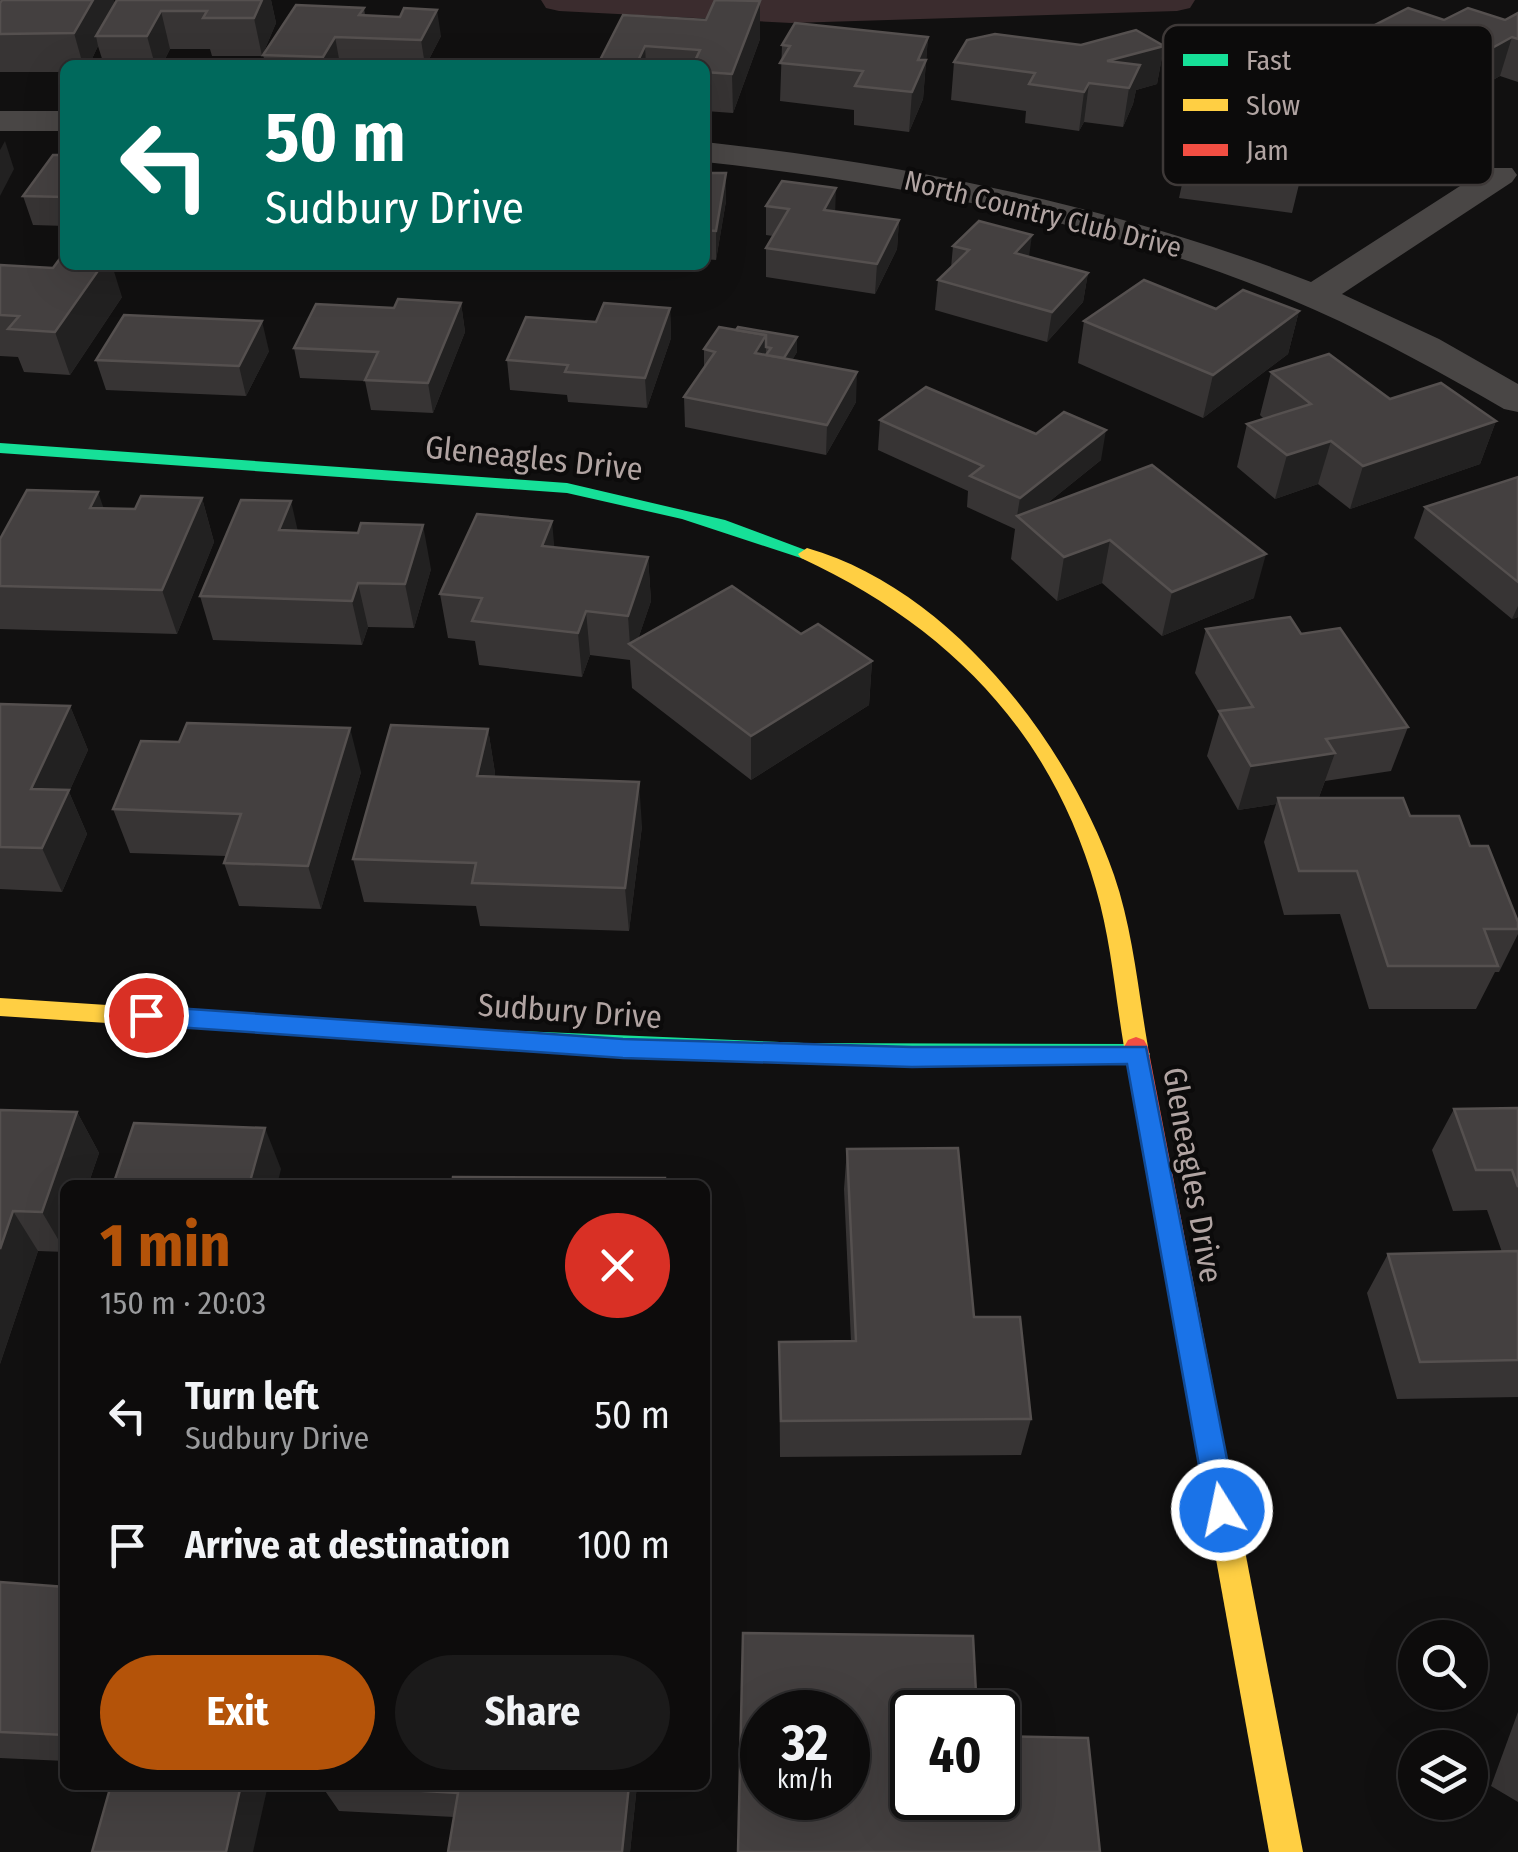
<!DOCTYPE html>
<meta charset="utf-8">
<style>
body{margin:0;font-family:"Fira Sans Condensed",sans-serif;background:#1b1a1a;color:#f1f3f6;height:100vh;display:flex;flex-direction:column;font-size:38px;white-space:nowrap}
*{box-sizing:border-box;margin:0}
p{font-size:32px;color:#9a9b9d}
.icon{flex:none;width:55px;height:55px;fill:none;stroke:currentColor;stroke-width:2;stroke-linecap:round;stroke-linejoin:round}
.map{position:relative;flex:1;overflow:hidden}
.sheet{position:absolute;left:60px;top:1180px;width:650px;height:610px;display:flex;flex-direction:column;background:#0d0c0c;border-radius:15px;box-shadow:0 10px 40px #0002,0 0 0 2px #2d2c2d}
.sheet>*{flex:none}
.hud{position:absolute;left:60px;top:60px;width:650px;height:210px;border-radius:15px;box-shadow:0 10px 40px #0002,0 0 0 2px #2d2c2d;background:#00695c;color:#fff;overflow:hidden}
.controls{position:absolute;left:1398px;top:1620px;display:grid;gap:20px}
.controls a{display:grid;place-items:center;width:90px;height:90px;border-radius:50%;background:#0d0c0c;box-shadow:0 10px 40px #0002,0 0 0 2px #2d2c2d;font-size:50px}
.speed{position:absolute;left:740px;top:1690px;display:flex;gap:20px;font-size:50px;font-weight:700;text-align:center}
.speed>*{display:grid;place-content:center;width:130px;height:130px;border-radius:50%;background:#0d0c0c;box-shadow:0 10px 40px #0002,0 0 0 2px #2d2c2d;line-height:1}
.speed small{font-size:25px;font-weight:400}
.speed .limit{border:5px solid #111;border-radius:15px;background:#fff;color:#111}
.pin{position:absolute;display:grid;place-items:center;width:85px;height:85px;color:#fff;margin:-42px;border:5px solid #fff;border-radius:50%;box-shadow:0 2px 10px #0007}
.me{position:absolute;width:110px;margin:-55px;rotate:350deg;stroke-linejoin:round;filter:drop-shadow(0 0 8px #0008)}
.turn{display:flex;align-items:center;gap:35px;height:210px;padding:0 40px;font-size:45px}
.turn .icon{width:130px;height:130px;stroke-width:2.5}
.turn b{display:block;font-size:70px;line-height:85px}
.round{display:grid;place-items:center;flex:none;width:105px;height:105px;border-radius:52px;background:#1b1a1a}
.summary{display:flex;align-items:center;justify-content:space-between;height:170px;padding:0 40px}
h1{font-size:60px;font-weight:700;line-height:75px;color:#b45309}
.cta{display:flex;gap:20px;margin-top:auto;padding:20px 40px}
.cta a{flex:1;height:115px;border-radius:60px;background:#b45309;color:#fff;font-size:40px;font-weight:700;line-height:115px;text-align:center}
.cta a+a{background:#1b1a1a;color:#f1f3f6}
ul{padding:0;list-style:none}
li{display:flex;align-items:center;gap:30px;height:130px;padding:0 40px}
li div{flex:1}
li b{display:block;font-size:38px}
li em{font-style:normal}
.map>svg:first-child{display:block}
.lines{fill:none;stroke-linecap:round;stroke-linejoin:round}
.canal{fill:#3b2c2e;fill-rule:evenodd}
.street{fill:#494645;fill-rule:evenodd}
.fast{fill:#16e098;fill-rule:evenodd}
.slow{fill:#ffcf43;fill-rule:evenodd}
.jam{fill:#f24e42;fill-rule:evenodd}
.wall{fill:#373434}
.shaded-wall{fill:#222121}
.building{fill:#444040;stroke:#55504f;stroke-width:2.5;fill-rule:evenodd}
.route{fill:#1a73e8;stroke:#114b97;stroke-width:2.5}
.labels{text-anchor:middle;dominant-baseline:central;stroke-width:8;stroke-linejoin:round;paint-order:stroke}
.far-street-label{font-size:28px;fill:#b1a4a2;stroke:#0c0b0b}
.street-label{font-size:32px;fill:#b1a4a2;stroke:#0c0b0b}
.key{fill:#0c0b0b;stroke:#3e3938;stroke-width:2.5}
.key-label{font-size:28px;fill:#b1a4a2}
</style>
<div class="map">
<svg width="1518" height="1852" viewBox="0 0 1518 1852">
<rect width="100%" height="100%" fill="#111010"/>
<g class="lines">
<path class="canal" d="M541 0H1195L1190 8 1177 11 791 23 559 11 546 8Z"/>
<g class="street">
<rect x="0" y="111" width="65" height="20"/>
<path d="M705 142C913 165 1115 206 1311 282L1488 168H1512L1517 175 1512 182 1342 294 1439 339 1518 384V412L1504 409C1442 373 1380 339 1315 310 1122 225 914 185 705 162Z"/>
</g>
<g class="fast">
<path d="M0 443 567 483 725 520 816 554 807 560 682 519 567 493 0 453Z"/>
<path d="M471 1029 804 1043 1138 1044 1146 1047 1150 1054 1146 1061 1138 1064 804 1062 471 1047 463 1045 459 1038 463 1031Z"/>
</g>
<g class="slow">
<path d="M807 548C949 588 1068 742 1114 875 1133 930 1138 990 1148 1047L1144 1054H1128L1124 1047C1115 994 1111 940 1096 889 1051 730 947 626 801 558L798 554Z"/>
<path d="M0 998 471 1029 479 1031 483 1038 479 1045 471 1047 0 1016Z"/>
<path d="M1221 1490 1231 1494 1236 1504 1303 1852H1269L1206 1504 1211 1494Z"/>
</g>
<path class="jam" d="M1136 1037 1144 1040 1148 1047 1236 1504 1231 1514 1221 1518 1211 1514 1206 1504 1124 1047 1128 1040Z"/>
</g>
<g class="wall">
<path d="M271 0 276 23 262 56H212L210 49H170L162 65H104L98 46 89 65H65V72H0V3H115Z"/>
<path d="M760 1V39L733 113 705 111V65H598L706 20Z"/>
<path d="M364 8 365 15 441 36 426 65H266L263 55Z"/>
<path d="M1518 13V82L1500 76 1482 86 1447 73 1421 88 1360 66 1369 28 1444 20H1505Z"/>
<path d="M928 37 923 99 909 132 854 125V110L780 101 782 45Z"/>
<path d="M1081 45 1164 46 1157 84 1136 90 1133 104 1123 127 1084 122 1079 131 1025 123 1026 111 951 100 954 62Z"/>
<path d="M1185 114 1302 172 1292 213 1179 198 1184 175 1172 173 1179 133Z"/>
<path d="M65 155V226L33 225 23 196Z"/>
<path d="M705 173 726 201 716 260 705 259Z"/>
<path d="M766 206 835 211 899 220 897 249 875 294 766 277V248L773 236 766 235Z"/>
<path d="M953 246 1029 257 1088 273 1083 302 1047 342 935 310 938 280 951 268Z"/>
<path d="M0 265 122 297 70 375 24 372 18 357 0 356Z"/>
<path d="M461 303 465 332 433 413 371 410 365 381 300 378 294 348 394 308Z"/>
<path d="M670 308 671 338 647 408 568 402 567 395 510 390 507 360 596 322Z"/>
<path d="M1216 309 1299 311 1288 354 1203 418 1078 363 1084 321Z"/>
<path d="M719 327 797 352 792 360 856 402 826 455 685 427 684 397 704 367V349Z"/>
<path d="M269 351 246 396 106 390 96 360Z"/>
<path d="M1271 372 1390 399 1496 421 1480 464 1350 509 1318 484 1275 499 1237 467 1247 424 1264 419 1260 415Z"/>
<path d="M880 420 1036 434 1101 460 1045 505 1254 598 1162 636 1102 583 1057 601 1011 559 1015 529 967 507 968 491 878 450Z"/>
<path d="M1518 477V617L1512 619 1414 538 1425 507Z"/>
<path d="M202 498 214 542 177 634 0 629V539L104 508 135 509Z"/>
<path d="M298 531 431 569 414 628 368 627 362 645 213 640 200 596Z"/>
<path d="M554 548 648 557 651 601 638 639 801 634 872 661 869 705 751 780 632 688 630 660 590 655 582 677 479 665 475 641 448 638 440 594Z"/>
<path d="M1206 629 1301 634 1408 727 1391 771 1325 781 1319 797 1310 798 1410 816 1470 846 1518 922V934L1499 972H1495L1476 1009H1369L1340 914 1284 915 1264 842 1276 804 1238 810 1207 756 1219 714 1195 673Z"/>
<path d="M0 704 70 706 88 750 69 792 87 834 62 892 0 889Z"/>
<path d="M488 729 495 773 494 777 642 826 629 931 480 926 476 906 364 902 353 859Z"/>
<path d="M179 742 361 772 321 909 239 906 224 863 226 856 130 853 113 809Z"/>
<path d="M1518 1108V1397L1397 1399 1367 1293 1388 1254 1502 1252 1487 1210 1453 1211 1432 1150 1454 1109Z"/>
<path d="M0 1110 77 1112 99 1153 88 1185H65V1252L38 1251 0 1364Z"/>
<path d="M847 1149 974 1317 1031 1419 1021 1455 780 1457 779 1342 851 1341 844 1189Z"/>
<path d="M0 1582 65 1587V1761L0 1758Z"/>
<path d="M1518 1712V1802L1491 1786Z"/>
<path d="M321 1785H637L630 1852H448L454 1817 339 1811Z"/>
</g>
<g class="shaded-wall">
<path d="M93 0H114L117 10 96 36 98 46 89 65H83L74 33Z"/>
<path d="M262 0H271L276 23 262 56 254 18Z"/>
<path d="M760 1V39L733 113 732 74Z"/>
<path d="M437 10 441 36 426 65H425L421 40Z"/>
<path d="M161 11 170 49 162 65H155L147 36Z"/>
<path d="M1459 35 1447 73 1421 88 1432 49Z"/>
<path d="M335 37 340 64 324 65 323 57Z"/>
<path d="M928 37 923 99 909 132 912 92 918 60Z"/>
<path d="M1512 37 1500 76 1482 86 1494 47Z"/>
<path d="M645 46 646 65H636Z"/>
<path d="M1164 46 1157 84 1136 90 1133 104 1123 127 1129 88 1107 61Z"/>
<path d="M1089 83 1084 122 1079 131 1084 92Z"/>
<path d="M5 141 14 169 0 196V150Z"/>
<path d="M726 173V201L716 260V231Z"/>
<path d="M836 188 835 216 824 210Z"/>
<path d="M899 220 897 249 875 294 877 264Z"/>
<path d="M1032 235 1028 264 1015 253Z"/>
<path d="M102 265H112L122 297 70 375 55 332Z"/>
<path d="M1088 273 1083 302 1047 342 1052 312Z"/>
<path d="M461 303 465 332 433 413 428 383Z"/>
<path d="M670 308 671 338 647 408 645 378Z"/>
<path d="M1299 311 1288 354 1203 418 1213 375Z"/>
<path d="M262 321 269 351 246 396 239 366Z"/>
<path d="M766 335V365L755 353Z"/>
<path d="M797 337V352L778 384V369Z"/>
<path d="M857 372 856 402 826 455 827 425Z"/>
<path d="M1496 421 1480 464 1350 509 1363 466Z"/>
<path d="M1106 430 1101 460 1024 522 1017 516 1020 498Z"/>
<path d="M1331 441 1318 484 1275 499 1287 455Z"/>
<path d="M98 492 113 535 90 508Z"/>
<path d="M202 498 214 542 177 634 162 590Z"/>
<path d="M291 501 301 545 279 530Z"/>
<path d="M552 521 556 565 542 546Z"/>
<path d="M423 525 431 569 414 628 405 584Z"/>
<path d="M1110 540 1102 583 1057 601 1064 557Z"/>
<path d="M1266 554 1254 598 1162 636 1172 592Z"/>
<path d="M648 557 651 601 635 648 630 645 628 616Z"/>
<path d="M358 583 368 627 362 645 352 601Z"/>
<path d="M1518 606V617L1512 619Z"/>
<path d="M586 611 590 655 582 677 578 633Z"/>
<path d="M872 661 869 705 751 780V736Z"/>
<path d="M70 706 88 750 69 792 87 834 62 892 42 848 31 789Z"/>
<path d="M350 728 361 772 321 909 308 866Z"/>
<path d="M488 729 495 773 485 820 477 776Z"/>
<path d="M1335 753 1319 797 1279 803 1278 798 1276 804 1238 810 1251 766Z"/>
<path d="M639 782 642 826 629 931 625 888Z"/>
<path d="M77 1112 99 1153 88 1185H65V1251L42 1212Z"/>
<path d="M265 1128 281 1169 277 1185H249Z"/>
<path d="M13 1211 38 1251 0 1364V1249Z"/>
<path d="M241 1785H268L253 1852H226Z"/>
<path d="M629 1785H637L630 1852H622Z"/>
</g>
<g class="building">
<path d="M2 0H93L74 33 0 34V3Z"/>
<path d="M117 0H262L254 18H203L207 11H161L147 36H96Z"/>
<path d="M715 0 760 1 732 74 705 72V65H693L700 50 645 46 636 65 598 64 623 15 706 20Z"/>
<path d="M296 5 364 8 359 15 400 17 404 8 437 10 421 40 335 37 323 57 263 55Z"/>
<path d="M1408 8 1444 20 1468 8 1505 20 1518 13V39L1512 37 1494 47 1459 35 1432 49 1369 28Z"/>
<path d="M795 23 928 37 918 60H926L912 92 855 86 863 71 780 63 790 46 782 45Z"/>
<path d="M1136 30 1164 46 1107 61 1140 65 1129 88 1089 83 1084 92 1029 84 1035 73 954 62 967 40 995 34 1081 45Z"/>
<path d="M53 155H65V197L23 196Z"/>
<path d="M705 173H726L716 231 705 230Z"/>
<path d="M782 181 836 188 824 210 899 220 877 264 766 248 789 209 766 206Z"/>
<path d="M979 221 1032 235 1015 253 1088 273 1052 312 938 280 969 250 953 246Z"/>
<path d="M64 253 65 265H102L55 332 8 329 19 316 0 315V265L53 268Z"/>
<path d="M1144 280 1216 309 1243 290 1299 311 1213 375 1084 321Z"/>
<path d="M398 299 461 303 428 383 365 380 378 352 294 348 316 304 394 308Z"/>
<path d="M604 303 670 308 645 378 565 372 568 365 507 360 526 317 596 322Z"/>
<path d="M124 315 262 321 239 366 96 360Z"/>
<path d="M719 327 766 335 755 353 857 372 827 425 684 397 715 352 704 349Z"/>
<path d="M738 327 797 337 784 358 766 355 771 348 766 347V335L736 330Z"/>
<path d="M1329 354 1390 399 1441 383 1496 421 1363 466 1331 441 1287 455 1247 424 1311 404 1271 372Z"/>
<path d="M926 387 1036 434 1064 412 1106 430 1020 498 970 476 983 466 880 420Z"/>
<path d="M1152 465 1266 554 1172 592 1110 540 1064 557 1017 516Z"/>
<path d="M1518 477V582L1425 507Z"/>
<path d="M27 490 98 492 90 508 135 509 141 496 202 498 162 590 0 586V539Z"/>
<path d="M241 500 291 501 279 530 358 533 361 523 423 525 405 584 358 583 352 601 200 596Z"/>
<path d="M477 514 552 521 542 546 648 557 628 616 586 611 578 633 472 621 482 598 440 594Z"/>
<path d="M732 586 801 634 818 624 872 661 751 736 629 644Z"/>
<path d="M1290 617 1301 634 1340 628 1408 727 1326 739 1335 753 1251 766 1219 711 1253 707 1206 629Z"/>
<path d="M0 704 70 706 31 789 69 790 42 848 0 847Z"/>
<path d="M187 723 350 728 308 866 224 863 241 814 113 809 141 741 179 742Z"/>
<path d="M391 725 488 729 477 776 639 782 625 888 472 883 476 863 353 859Z"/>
<path d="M1278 798H1403L1410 816H1459L1470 846H1488L1518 922V929H1484L1498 966H1388L1357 871H1299Z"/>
<path d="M1518 1108V1187L1512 1170H1476L1454 1109Z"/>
<path d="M0 1110 77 1112 42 1212 13 1211 0 1249Z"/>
<path d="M134 1123 265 1128 249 1185H113Z"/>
<path d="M958 1148 974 1317H1020L1031 1419 781 1421 779 1342 856 1341 847 1149Z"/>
<path d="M453 1177 665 1178V1185H452Z"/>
<path d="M1518 1251V1360L1420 1362 1388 1254Z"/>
<path d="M0 1582 65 1587V1735L0 1732Z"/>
<path d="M743 1633 973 1636 977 1712H912V1798H998V1736L1088 1738 1100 1852H738ZM762 1712H848V1798H762Z"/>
<path d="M111 1785H241L226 1852H92Z"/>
<path d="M324 1785H629L622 1852H448L458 1793Z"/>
</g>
<path class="route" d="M146 1006 623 1039 912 1047H1146L1237 1510 1233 1520 1222 1524 1212 1520 1207 1510 1127 1064 912 1067 623 1058 146 1025 137 1022 134 1015 137 1009Z"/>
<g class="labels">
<g class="far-street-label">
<text transform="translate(1043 214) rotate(14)">North Country Club Drive</text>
</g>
<g class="street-label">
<text transform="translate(534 458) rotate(6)">Gleneagles Drive</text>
<text transform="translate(570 1011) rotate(4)">Sudbury Drive</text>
<text transform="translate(1193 1175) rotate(80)">Gleneagles Drive</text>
</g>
</g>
<rect x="1163" y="25" width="330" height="160" rx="15" class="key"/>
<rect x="1183" y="54" width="45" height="12" fill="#16e098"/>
<rect x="1183" y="99" width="45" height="12" fill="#ffcf43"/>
<rect x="1183" y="144" width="45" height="12" fill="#f24e42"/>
<g class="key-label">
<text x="1246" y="70">Fast</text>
<text x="1246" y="115">Slow</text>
<text x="1246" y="160">Jam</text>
</g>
</svg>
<div class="controls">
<a><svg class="icon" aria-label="search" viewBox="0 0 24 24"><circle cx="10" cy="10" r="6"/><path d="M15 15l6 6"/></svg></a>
<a><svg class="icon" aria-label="layers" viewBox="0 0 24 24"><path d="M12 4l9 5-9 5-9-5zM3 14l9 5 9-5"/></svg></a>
</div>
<div class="speed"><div>32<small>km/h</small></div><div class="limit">40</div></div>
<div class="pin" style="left:146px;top:1015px;background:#d93025"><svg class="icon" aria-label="arrive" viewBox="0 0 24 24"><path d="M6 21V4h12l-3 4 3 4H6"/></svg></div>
<svg class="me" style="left:1222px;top:1510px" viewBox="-20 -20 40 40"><circle r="17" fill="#1a73e8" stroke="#fff" stroke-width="3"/><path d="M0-11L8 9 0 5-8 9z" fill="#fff"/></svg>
<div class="hud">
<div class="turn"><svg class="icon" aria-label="left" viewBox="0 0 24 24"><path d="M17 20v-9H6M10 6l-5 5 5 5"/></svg><div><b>50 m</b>Sudbury Drive</div></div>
</div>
<section class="sheet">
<div class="summary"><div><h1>1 min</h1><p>150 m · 20:03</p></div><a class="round" style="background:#d93025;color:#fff"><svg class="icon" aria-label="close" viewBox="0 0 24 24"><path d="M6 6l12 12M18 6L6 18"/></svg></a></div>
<ul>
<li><svg class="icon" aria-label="left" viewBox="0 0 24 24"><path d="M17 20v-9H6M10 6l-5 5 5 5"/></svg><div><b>Turn left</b><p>Sudbury Drive</p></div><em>50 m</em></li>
<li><svg class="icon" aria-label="arrive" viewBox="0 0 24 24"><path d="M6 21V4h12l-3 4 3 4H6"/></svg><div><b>Arrive at destination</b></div><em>100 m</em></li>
</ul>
<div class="cta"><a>Exit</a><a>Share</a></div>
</section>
</div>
